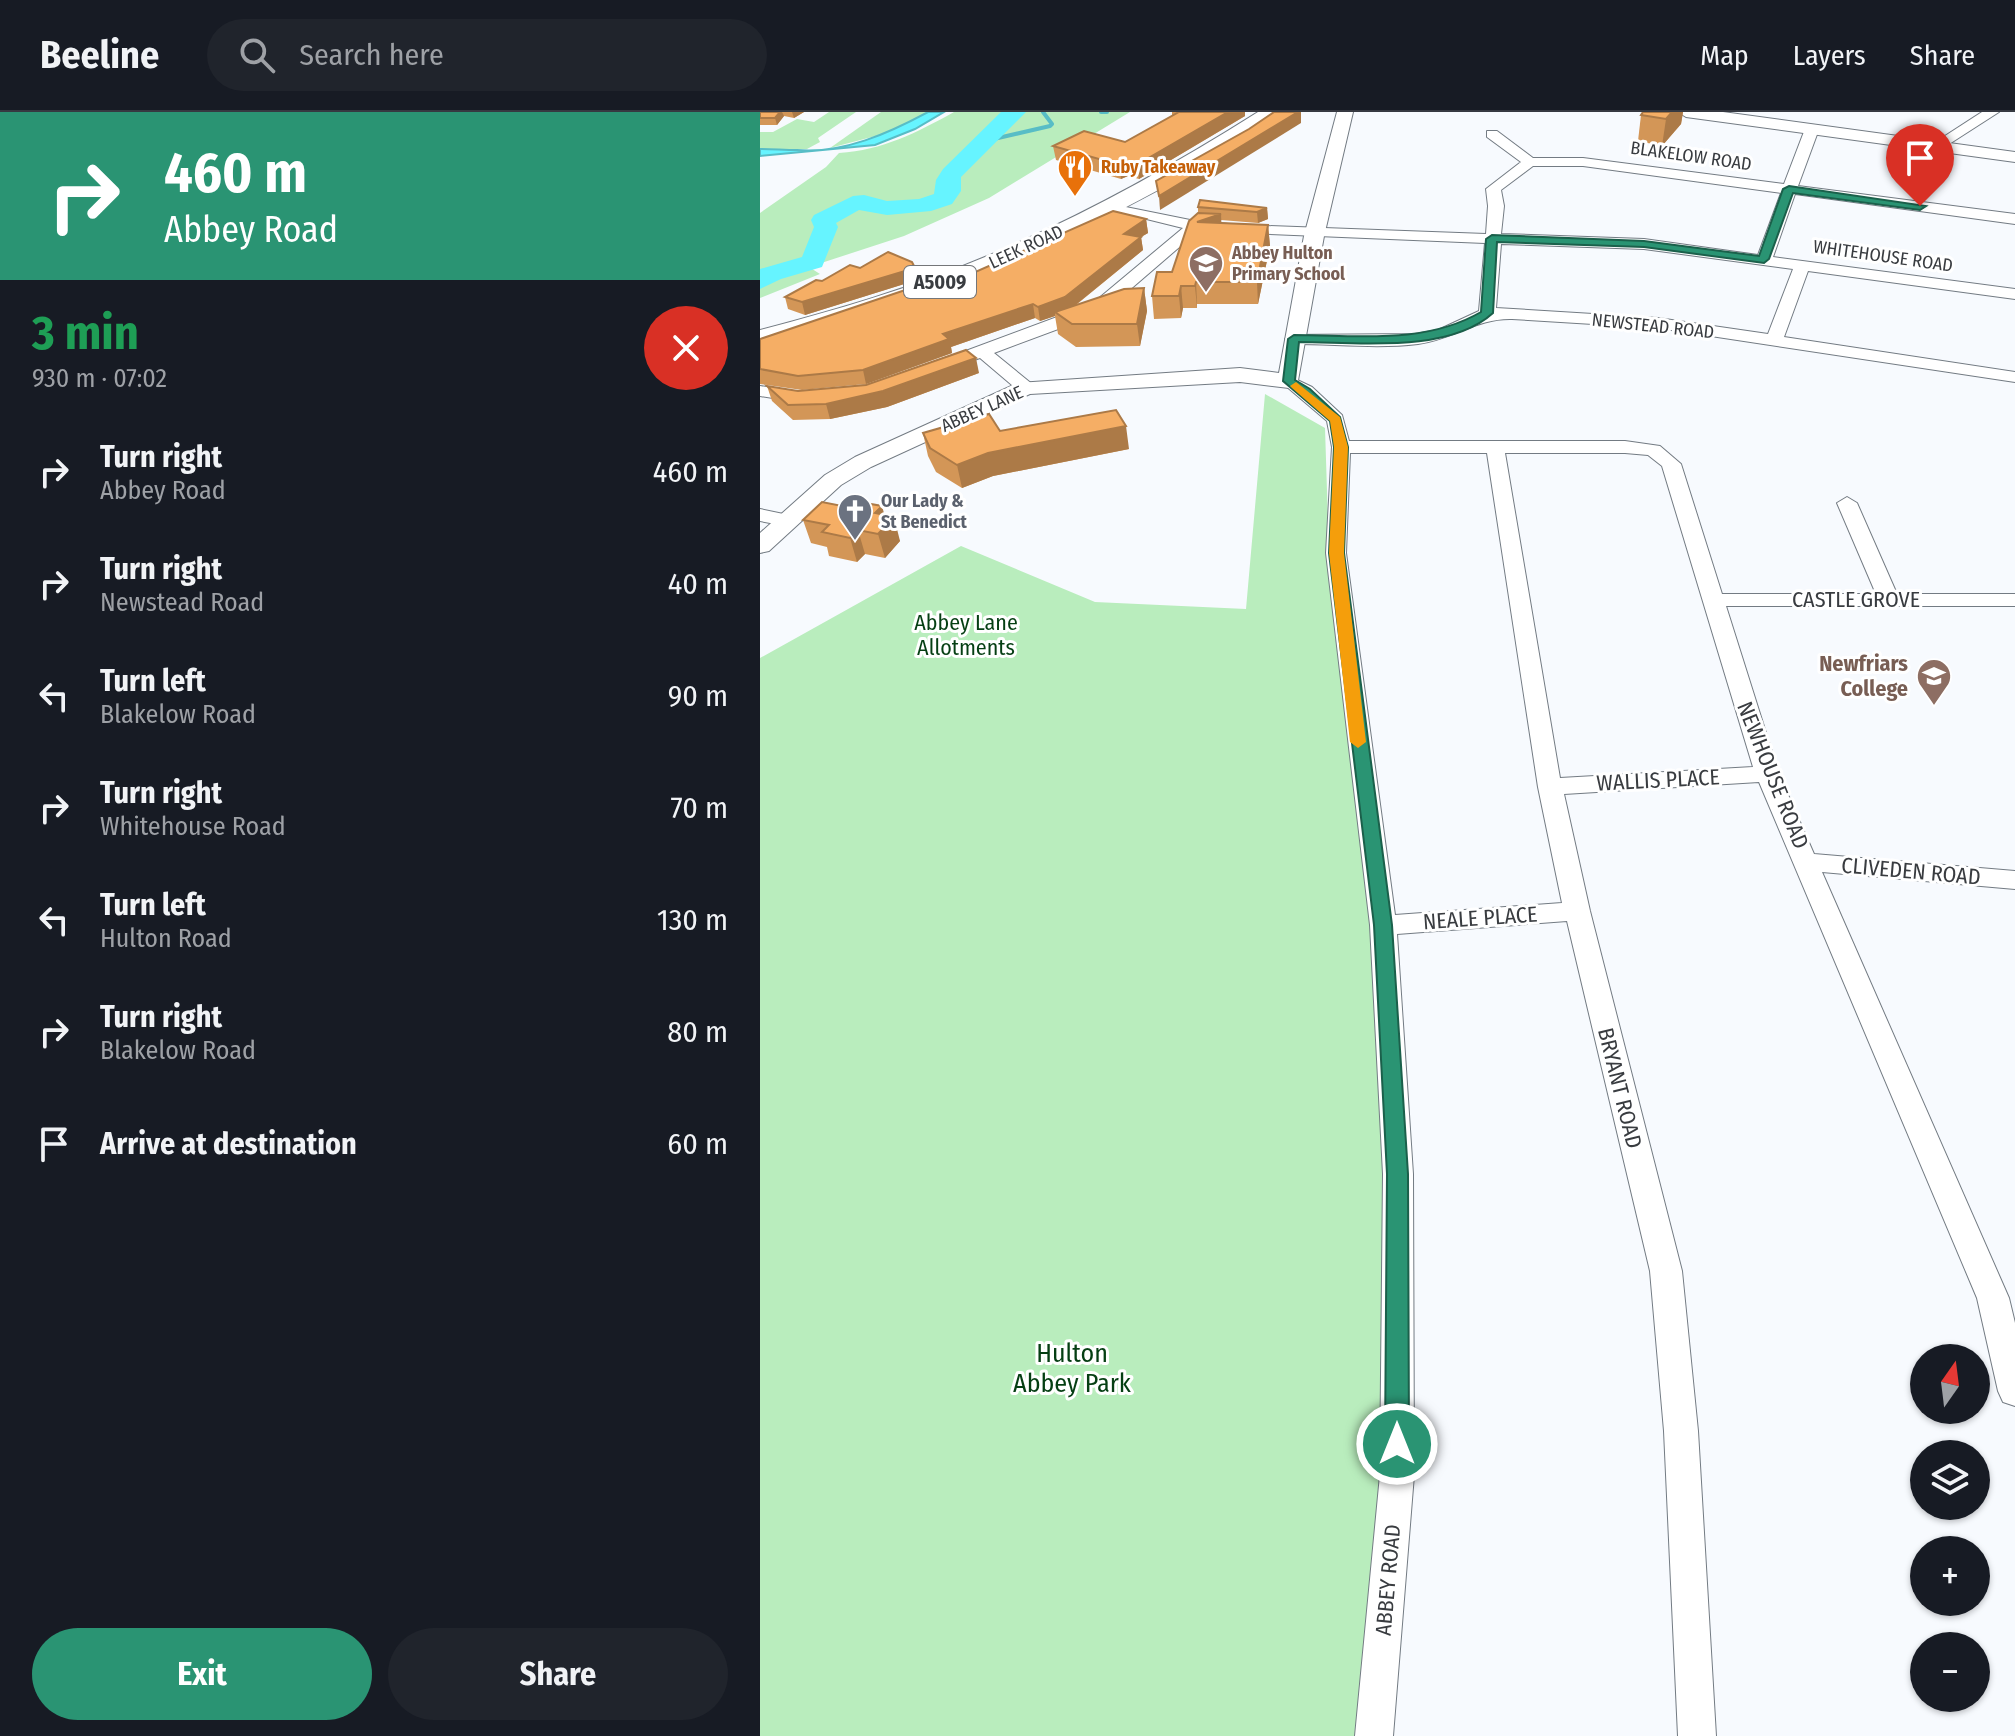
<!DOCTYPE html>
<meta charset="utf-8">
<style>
body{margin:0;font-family:"Fira Sans Condensed",sans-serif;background:#20242c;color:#f1f3f6;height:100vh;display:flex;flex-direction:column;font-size:30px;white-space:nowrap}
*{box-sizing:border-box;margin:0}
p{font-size:26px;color:#9ea1a6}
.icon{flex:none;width:44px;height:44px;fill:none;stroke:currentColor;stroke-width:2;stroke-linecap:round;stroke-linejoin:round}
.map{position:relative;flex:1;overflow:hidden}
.sheet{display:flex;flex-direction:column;background:#171b24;width:760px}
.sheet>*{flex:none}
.guide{background:#2a9473;color:#fff;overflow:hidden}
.needle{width:52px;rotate:14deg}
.buttons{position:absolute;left:1150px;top:1232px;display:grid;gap:16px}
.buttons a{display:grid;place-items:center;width:80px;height:80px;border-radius:50%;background:#171b24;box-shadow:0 2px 6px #0004;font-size:40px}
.pin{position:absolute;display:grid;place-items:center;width:68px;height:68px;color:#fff;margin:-82px -34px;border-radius:50% 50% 50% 0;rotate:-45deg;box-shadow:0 0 8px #0007}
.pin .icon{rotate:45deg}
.me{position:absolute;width:88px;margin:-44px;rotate:0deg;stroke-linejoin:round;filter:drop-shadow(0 0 6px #0008)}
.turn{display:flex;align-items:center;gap:28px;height:168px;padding:0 32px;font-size:36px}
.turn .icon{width:104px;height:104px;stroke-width:2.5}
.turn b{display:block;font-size:56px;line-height:68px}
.round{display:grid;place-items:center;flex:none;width:84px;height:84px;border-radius:42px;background:#20242c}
.headline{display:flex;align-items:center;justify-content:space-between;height:136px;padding:0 32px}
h1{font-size:48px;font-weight:700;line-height:60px;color:#1e9e55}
.button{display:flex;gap:16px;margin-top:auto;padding:16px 32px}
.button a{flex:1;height:92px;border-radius:48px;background:#2a9473;color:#fff;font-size:32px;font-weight:700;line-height:92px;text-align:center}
.button a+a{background:#20242c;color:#f1f3f6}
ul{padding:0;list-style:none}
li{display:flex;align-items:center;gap:24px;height:112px;padding:0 32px}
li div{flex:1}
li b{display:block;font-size:30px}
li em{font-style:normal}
header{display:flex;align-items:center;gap:48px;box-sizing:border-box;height:112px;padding:0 40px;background:#171b24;border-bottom:2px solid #363941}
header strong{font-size:38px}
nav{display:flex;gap:44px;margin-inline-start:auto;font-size:28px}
.search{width:560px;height:72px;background:#20242c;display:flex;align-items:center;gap:20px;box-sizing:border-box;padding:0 28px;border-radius:44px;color:#9ea1a6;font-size:30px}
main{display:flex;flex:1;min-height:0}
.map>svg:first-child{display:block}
.green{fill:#b9edbd}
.water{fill:#66f4ff;stroke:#58bdc6;stroke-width:2}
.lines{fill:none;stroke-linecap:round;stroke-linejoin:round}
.stream{stroke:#58bdc6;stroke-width:4}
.river{fill:#66f4ff;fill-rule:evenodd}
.minor-casing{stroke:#737b83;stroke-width:2}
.tertiary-casing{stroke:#737b83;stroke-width:2}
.primary-casing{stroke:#737b83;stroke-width:2}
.minor{fill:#fff;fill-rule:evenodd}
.tertiary{fill:#fff;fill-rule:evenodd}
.primary{fill:#fff;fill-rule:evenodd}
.wall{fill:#d39657}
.shaded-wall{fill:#ac7a47}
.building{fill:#f5ae65;stroke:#ac7a47;stroke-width:2}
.route{fill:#2a9473;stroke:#1b604b;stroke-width:2}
.slow{fill:#f59e0b}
.labels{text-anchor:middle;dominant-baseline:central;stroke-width:6;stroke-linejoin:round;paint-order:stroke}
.far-street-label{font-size:18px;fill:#393c40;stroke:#fff}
.far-food-label{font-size:18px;font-weight:bold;fill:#c56008;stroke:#fff;text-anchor:start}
.far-education-label{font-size:18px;font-weight:bold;fill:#785e54;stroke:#fff;text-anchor:start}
.far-worship-label{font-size:18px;font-weight:bold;fill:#5b616d;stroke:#fff;text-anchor:start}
.shield{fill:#fff;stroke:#747679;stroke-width:2}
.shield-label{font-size:20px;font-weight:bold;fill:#393c40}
.street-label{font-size:22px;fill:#393c40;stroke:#fff}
.park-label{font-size:22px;fill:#053f13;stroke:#fff}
.education-label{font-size:22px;font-weight:bold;fill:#785e54;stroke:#fff;text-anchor:end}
.near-park-label{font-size:26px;fill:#053f13;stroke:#fff}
</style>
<header>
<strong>Beeline</strong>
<div class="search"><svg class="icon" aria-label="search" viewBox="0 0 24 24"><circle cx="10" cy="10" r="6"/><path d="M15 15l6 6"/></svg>Search here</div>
<nav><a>Map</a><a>Layers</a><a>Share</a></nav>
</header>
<main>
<section class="sheet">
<div class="guide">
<div class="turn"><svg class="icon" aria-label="right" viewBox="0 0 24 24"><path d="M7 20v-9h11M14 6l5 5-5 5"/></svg><div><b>460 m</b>Abbey Road</div></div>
</div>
<div class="headline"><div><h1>3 min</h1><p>930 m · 07:02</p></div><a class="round" style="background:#d93025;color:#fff"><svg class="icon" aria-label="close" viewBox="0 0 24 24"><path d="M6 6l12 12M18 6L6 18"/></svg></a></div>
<ul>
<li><svg class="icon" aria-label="right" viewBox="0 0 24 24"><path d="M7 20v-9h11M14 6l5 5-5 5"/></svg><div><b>Turn right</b><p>Abbey Road</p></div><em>460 m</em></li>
<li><svg class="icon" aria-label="right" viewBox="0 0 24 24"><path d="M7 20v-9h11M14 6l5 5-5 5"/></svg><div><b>Turn right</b><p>Newstead Road</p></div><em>40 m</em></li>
<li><svg class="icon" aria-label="left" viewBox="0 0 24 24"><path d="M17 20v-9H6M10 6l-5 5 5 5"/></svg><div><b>Turn left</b><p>Blakelow Road</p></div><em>90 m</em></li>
<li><svg class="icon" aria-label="right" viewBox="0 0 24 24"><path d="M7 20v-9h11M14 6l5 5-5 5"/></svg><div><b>Turn right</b><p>Whitehouse Road</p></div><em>70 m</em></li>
<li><svg class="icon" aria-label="left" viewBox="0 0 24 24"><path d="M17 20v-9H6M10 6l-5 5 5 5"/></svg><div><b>Turn left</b><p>Hulton Road</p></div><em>130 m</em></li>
<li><svg class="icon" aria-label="right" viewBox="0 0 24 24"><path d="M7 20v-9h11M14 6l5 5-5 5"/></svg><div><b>Turn right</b><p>Blakelow Road</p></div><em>80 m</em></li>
<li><svg class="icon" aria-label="arrive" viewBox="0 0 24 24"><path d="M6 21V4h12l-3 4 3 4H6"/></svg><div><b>Arrive at destination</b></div><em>60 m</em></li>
</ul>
<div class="button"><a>Exit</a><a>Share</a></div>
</section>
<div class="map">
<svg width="1255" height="1624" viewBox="0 0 1255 1624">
<rect width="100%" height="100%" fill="#f7fafe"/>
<g class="green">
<path d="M69 0H96L58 26 60 30 47 37H0V20H13L37 7 54 10Z"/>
<path d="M121 0H168L127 21 70 36Z"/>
<path d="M194 0H370L229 86 144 124 49 155 60 162 0 186V101L66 55 79 41C123 38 156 21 194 0Z"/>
<path d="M505 282 565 316 569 441 614 813 626 1059 624 1364 599 1624H0V546L201 434 335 490 486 497Z"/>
</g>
<path class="water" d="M168 0H184L155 17 115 33 0 44V37C13 37 24 38 37 38 83 42 129 21 168 0Z"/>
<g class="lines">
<g class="stream">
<path d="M341 0H347"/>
<path d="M225 29 290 14 292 12 283 0"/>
</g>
<path class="river" d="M241 0H266L201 65V79L192 92 171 99 127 103 99 98 76 111 78 115 62 155 21 167 0 177V157L42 145 54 115 51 108 54 103 93 84 104 83 127 89 159 87 174 82 176 68 183 57Z"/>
<g class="minor-casing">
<g id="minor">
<path d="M1222 0H1239L1183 36H1173L1171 33Z"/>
<path d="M1052 13 1059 17 1038 74 1255 102V112L1035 82 1013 145 1255 177V187L1048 159 1024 225 1255 260V270L898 216 752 207C717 206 694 227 658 232 618 237 574 232 534 232L525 227 528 223 655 222 678 218 719 199 725 131 438 119 344 200 234 241 272 272 275 276 272 280H260L220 246 182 259 173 254 176 250 332 192 423 116 346 97V91L435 109 480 113 726 122 728 94 726 77 761 50 727 25V19H737L773 46H823L1024 72 1045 17ZM773 54H823L1021 81 998 143 884 127 741 122 744 94 741 78ZM741 132 884 137 1033 157 1008 222 898 206 736 196Z"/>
<path d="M529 264 552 275 582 303 589 329H865L900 334 921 352 962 482H1116L1077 391 1087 385 1097 391 1137 482H1255V494H966L1019 662 1054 742 1255 759V777L1062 760 1249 1186 1255 1211V1294L1243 1290 1238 1279 1217 1186 999 670 804 682 830 799 922 1159 938 1319 956 1624H918L904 1319 890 1159 807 809 637 822 653 1062 654 1363 633 1624H595L620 1363 623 1062 610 813 566 441 572 335 567 309 520 269ZM590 341H727L778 675 802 791 635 803 586 441ZM745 341H865L888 343 902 354 993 655 800 666Z"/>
<path d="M0 274 44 281 53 286 44 291 0 284Z"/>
<path d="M0 397 33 404 36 408 26 414 0 409Z"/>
</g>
</g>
<g class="tertiary-casing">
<g id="tertiary">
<path d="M577 0H593L564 124 537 274 529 276 480 270 270 282 111 355 81 373 9 439 0 441V421L65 363 95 345 258 271 480 256 519 261 544 124Z"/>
<path d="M918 0H963L1255 40V50L926 5Z"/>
</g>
</g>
<g class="primary-casing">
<path id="primary" d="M498 0H524C510 18 468 38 448 50 306 133 159 194 0 234V218C76 198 152 176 225 145 321 105 411 55 498 0Z"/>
</g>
<use href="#minor" class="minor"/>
<use href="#tertiary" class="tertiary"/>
<use href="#primary" class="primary"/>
</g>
<g class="wall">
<path d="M0 0H44L34 6 24 4 17 13H0Z"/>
<path d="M412 0H485V4L379 67 368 64 361 67 296 48 293 34 365 30 412 4Z"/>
<path d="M883 0H923L921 12 902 34 878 29 881 3Z"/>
<path d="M438 95 507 96 508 107 498 111 461 108V111L508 113 510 134 498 192H437V196H423L421 206 394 207 392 184 412 160 438 101Z"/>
<path d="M386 107 388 121 381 125 383 138 316 193 384 176 387 199 380 234 316 235 298 222 295 204 280 209 275 206 191 235 192 241 106 272 42 278 0 272V227L168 181Z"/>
<path d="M100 156 157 168 45 203 28 197 25 185 62 169Z"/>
<path d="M219 261 127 295 70 307 33 308 12 289 7 274 38 279Z"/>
<path d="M240 319 369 337 233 364 202 376 176 360 168 344 163 321Z"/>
<path d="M125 403 140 429 125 446 105 442 97 450 69 444 67 435 51 431 43 408Z"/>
</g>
<g class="shaded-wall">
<path d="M20 0H22L24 4 17 13 15 6Z"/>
<path d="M32 0H44L34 6Z"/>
<path d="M468 0H485V4L379 67 378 52Z"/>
<path d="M538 0H541V11L400 98 399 84Z"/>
<path d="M912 0H923L921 12 902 34 906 7Z"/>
<path d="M366 49 368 64 361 67 360 53Z"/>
<path d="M507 96 508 107 498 111 497 100Z"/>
<path d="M461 102 462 123 437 110Z"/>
<path d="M386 107 388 121 381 125 383 138 308 199 295 200V204L280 209 278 195 364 122Z"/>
<path d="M508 113 510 134 498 192 497 170Z"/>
<path d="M155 156 157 168 45 203 42 190Z"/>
<path d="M436 170 437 192V196L435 174Z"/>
<path d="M421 174 423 196 421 206 419 184Z"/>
<path d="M384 176 387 199 380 234 377 212Z"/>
<path d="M273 192 275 206 191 235 192 241 106 272 103 258 183 222Z"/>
<path d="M216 246 219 261 127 295 70 307 66 292Z"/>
<path d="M366 314 369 337 233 364 202 376 197 353 228 341Z"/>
<path d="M122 394 127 412 134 405 140 429 125 446 118 422 115 401Z"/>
<path d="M98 418 105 442 97 450 90 426Z"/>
</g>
<g class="building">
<path d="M0 0H20L15 6H0Z"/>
<path d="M419 0H468L378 52 366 49 360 53 293 34 324 19 365 30Z"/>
<path d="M514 0H538L399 84 396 69 489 17Z"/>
<path d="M883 0H912L906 7 881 3Z"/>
<path d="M440 88 507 96 497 100 438 95Z"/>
<path d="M353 99 386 107 364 122 381 125 305 185 278 195 273 192 183 222 189 227 103 258 38 264 0 257V227L163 172 168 181Z"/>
<path d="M438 101 461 102 437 110 508 113 497 170H436L435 174H421L419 184H392L397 160H412L429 109Z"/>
<path d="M128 140 152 150 155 156 42 190 25 185 56 168 62 169 90 153 100 156Z"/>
<path d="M384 176 377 212H312L295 200 364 177Z"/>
<path d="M206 238 216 246 123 279 66 292 28 293 7 274 38 279 106 273Z"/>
<path d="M356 298 366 314 228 341 197 353 170 336 163 321 229 302 240 319Z"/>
<path d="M94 389 122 394 115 401 134 405 118 422 98 418 90 426 62 420 69 413 43 408 62 390 87 395Z"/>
</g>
<path class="route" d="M1029 74 1166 94 1160 98 1033 81 1009 147 1004 151 884 135 737 130 733 201C688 242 596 230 539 230L535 268 550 277 580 305 588 335 584 441 632 813 648 1062 649 1332 646 1340 637 1344 629 1340 625 1332 627 1062 614 813 569 441 574 335 570 309 523 269 528 227 534 223C597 223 664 233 721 200L726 127 732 123 884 129 999 144 1023 77Z"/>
<path class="slow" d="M536 270 580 305 588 335 584 441 606 630 598 636 590 630 569 441 574 335 570 309 532 276 530 274Z"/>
<defs>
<g id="restaurant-pin" transform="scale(1.8)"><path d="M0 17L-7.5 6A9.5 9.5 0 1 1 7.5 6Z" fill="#e8710a" stroke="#fff"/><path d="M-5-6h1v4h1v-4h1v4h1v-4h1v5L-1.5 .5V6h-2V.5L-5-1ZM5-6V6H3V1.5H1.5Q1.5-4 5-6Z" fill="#fff"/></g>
<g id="school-pin" transform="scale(1.8)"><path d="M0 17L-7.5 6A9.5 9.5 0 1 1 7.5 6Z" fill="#8d6e63" stroke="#fff"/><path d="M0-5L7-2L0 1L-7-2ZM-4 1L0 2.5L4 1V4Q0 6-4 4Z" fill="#fff"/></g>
<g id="church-pin" transform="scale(1.8)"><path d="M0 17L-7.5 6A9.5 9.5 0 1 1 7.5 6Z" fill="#6b7280" stroke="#fff"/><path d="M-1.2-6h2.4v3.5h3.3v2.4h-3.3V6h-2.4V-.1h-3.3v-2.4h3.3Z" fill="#fff"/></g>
<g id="university-pin" transform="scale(1.8)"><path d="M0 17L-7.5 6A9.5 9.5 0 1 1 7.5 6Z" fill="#8d6e63" stroke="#fff"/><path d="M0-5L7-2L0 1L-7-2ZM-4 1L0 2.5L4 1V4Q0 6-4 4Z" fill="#fff"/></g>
</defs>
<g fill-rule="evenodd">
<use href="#restaurant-pin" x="315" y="55"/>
<use href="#school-pin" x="446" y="151"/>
<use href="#church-pin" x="95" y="399"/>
<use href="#university-pin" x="1174" y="564"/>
</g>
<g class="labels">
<g class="far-street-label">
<text transform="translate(931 44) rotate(8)">BLAKELOW ROAD</text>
<text transform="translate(266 135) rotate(-25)">LEEK ROAD</text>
<text transform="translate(1123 144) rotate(8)">WHITEHOUSE ROAD</text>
<text transform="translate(893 214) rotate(6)">NEWSTEAD ROAD</text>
<text transform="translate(222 297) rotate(-24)">ABBEY LANE</text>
</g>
<g class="far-food-label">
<text x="341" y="55">Ruby Takeaway</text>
</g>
<g class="far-education-label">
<text x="472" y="141">Abbey Hulton<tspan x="472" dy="21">Primary School</tspan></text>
</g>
<g class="far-worship-label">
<text x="121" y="389">Our Lady &amp;<tspan x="121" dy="21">St Benedict</tspan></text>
</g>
<rect class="shield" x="144" y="154" width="72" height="32" rx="6"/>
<g class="shield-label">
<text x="180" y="170">A5009</text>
</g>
<g class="street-label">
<text x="1096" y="487">CASTLE GROVE</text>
<text transform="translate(1013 663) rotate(68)">NEWHOUSE ROAD</text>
<text transform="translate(898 668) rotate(-3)">WALLIS PLACE</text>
<text transform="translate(1151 759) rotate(5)">CLIVEDEN ROAD</text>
<text transform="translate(720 806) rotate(-4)">NEALE PLACE</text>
<text transform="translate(860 976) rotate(76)">BRYANT ROAD</text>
<text transform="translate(628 1468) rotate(-85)">ABBEY ROAD</text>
</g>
<g class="park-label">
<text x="206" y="510">Abbey Lane<tspan x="206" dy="25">Allotments</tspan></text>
</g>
<g class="education-label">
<text x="1148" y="551">Newfriars<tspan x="1148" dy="25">College</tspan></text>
</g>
<g class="near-park-label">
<text x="312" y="1241">Hulton<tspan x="312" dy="30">Abbey Park</tspan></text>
</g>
</g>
</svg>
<div class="buttons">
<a><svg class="needle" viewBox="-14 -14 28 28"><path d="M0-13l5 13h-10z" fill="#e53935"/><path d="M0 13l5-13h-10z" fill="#9ea1a6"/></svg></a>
<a><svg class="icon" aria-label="layers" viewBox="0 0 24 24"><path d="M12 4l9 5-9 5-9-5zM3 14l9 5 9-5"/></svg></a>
<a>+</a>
<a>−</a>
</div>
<div class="pin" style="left:1160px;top:94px;background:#d93025"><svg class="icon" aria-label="arrive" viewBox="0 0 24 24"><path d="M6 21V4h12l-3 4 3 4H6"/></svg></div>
<svg class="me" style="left:637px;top:1332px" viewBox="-20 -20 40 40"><circle r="17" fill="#2a9473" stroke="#fff" stroke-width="3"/><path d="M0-11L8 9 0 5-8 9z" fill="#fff"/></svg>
</div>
</main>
